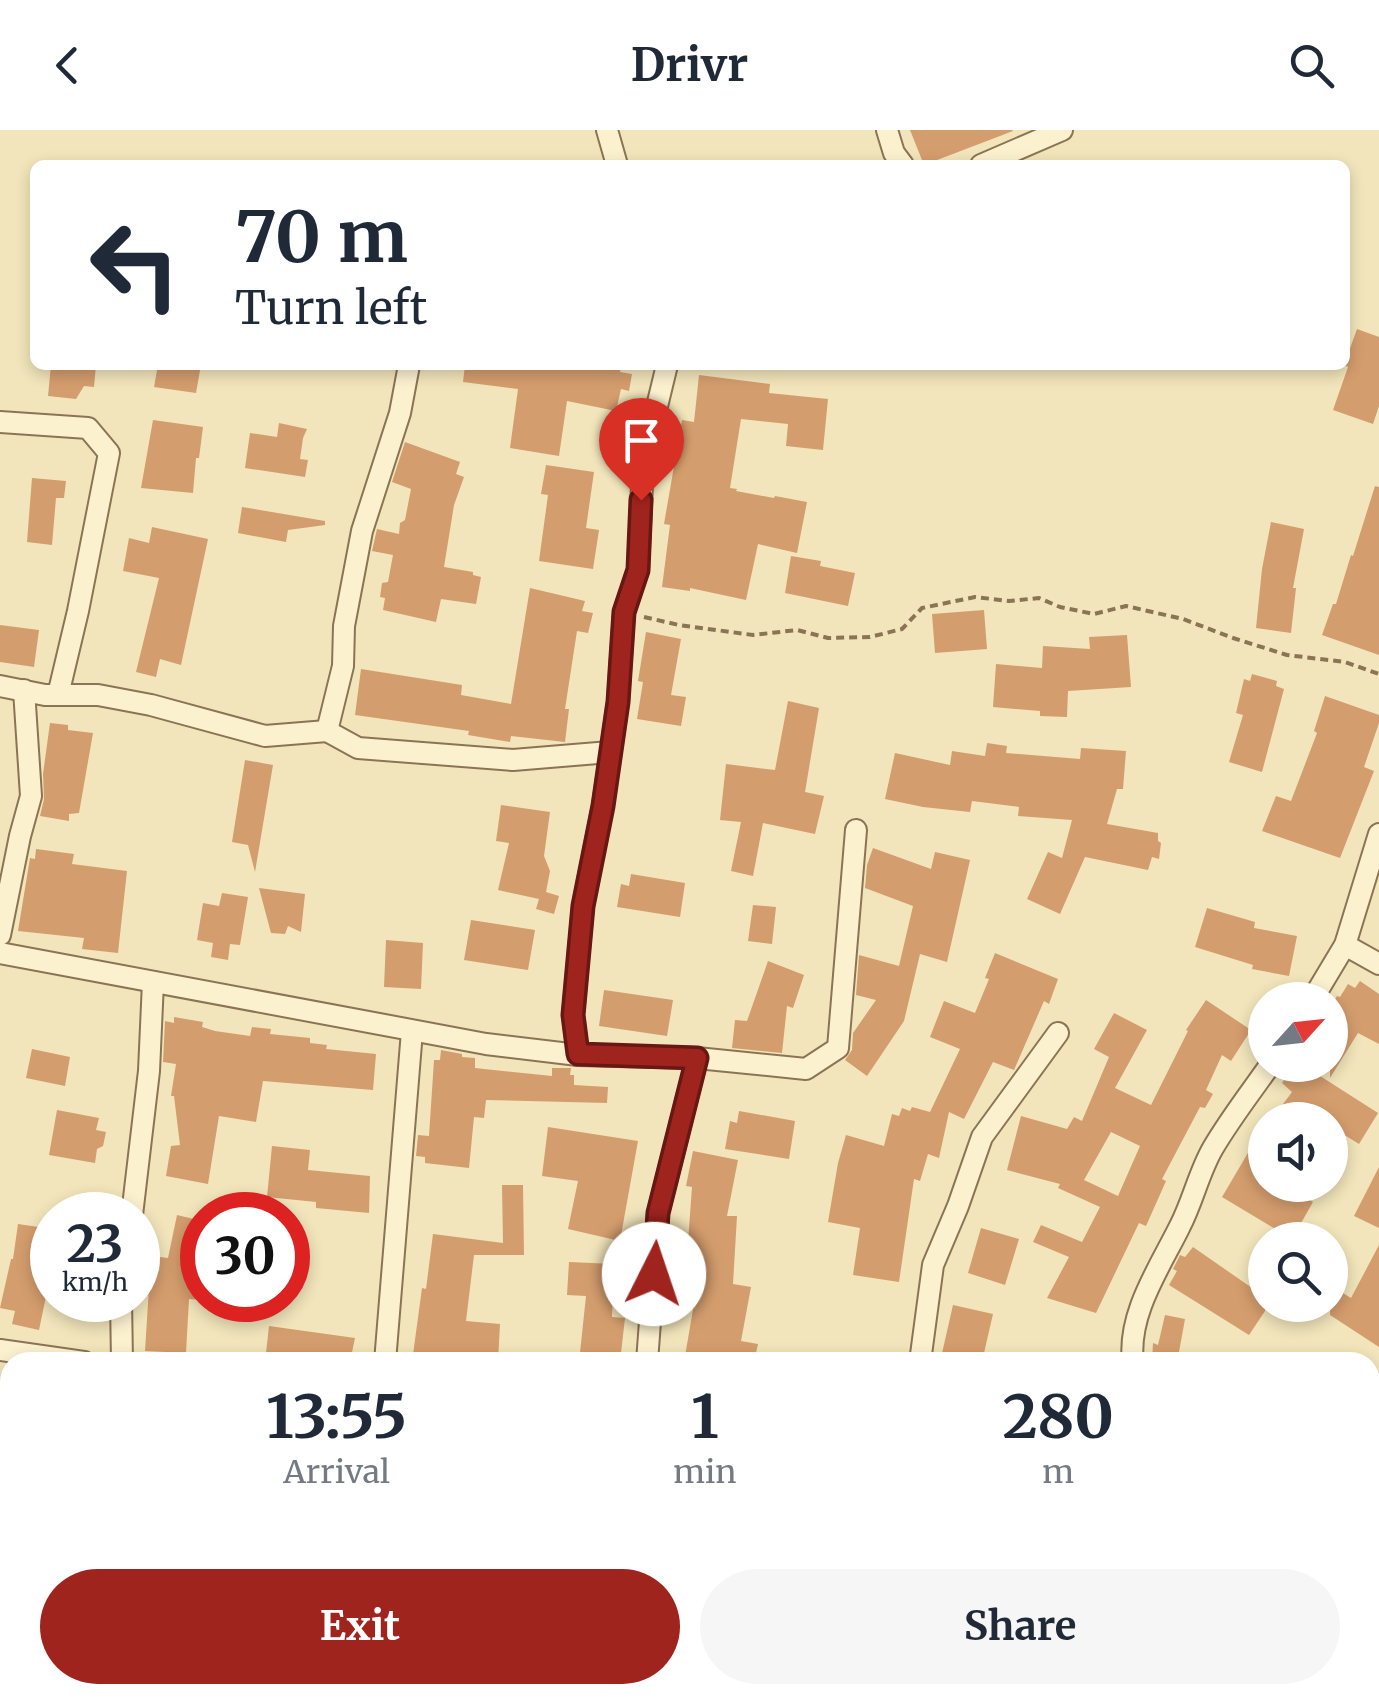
<!DOCTYPE html>
<style>
body{margin:0;font-family:Merriweather,serif;background:#f6f6f7;color:#1f2937;height:100vh;display:flex;flex-direction:column;font-size:38px;white-space:nowrap}
*{box-sizing:border-box;margin:0}
p{font-size:32px;color:#747a83}
.icon{flex:none;width:55px;height:55px;fill:none;stroke:currentColor;stroke-width:2;stroke-linecap:round;stroke-linejoin:round}
.map{position:relative;flex:1;overflow:hidden}
.panel{position:absolute;left:0px;top:1222px;width:1380px;height:352px;display:flex;flex-direction:column;background:#fff;border-radius:30px 30px 0 0;box-shadow:0 5px 15px #0003}
.panel>*{flex:none}
.top-card{position:absolute;left:30px;top:30px;width:1320px;height:210px;border-radius:15px;box-shadow:0 5px 15px #0003;background:#fff;color:#1f2937;overflow:hidden}
.needle{width:65px;rotate:63deg}
.controls{position:absolute;left:1248px;top:852px;display:grid;gap:20px}
.controls a{display:grid;place-items:center;width:100px;height:100px;border-radius:50%;background:#fff;box-shadow:0 5px 15px #0003;font-size:50px}
.speed{position:absolute;left:30px;top:1062px;display:flex;gap:20px;font-size:50px;font-weight:700;text-align:center}
.speed>*{display:grid;place-content:center;width:130px;height:130px;border-radius:50%;background:#fff;box-shadow:0 5px 15px #0003;line-height:1}
.speed small{font-size:25px;font-weight:400}
.speed .limit{border:15px solid #d22;background:#fff;color:#111}
.pin{position:absolute;display:grid;place-items:center;width:85px;height:85px;color:#fff;margin:-102px -42px;border-radius:50% 50% 50% 0;rotate:-45deg;box-shadow:0 0 10px #0007}
.pin .icon{rotate:45deg}
.me{position:absolute;width:110px;margin:-55px;rotate:4deg;stroke-linejoin:round;filter:drop-shadow(0 0 8px #0008)}
.turn{display:flex;align-items:center;gap:35px;height:210px;padding:0 40px;font-size:45px}
.turn .icon{width:130px;height:130px;stroke-width:2.5}
.turn b{display:block;font-size:70px;line-height:85px}
.eta{display:flex;justify-content:space-evenly;align-items:center;height:170px;text-align:center}
.eta b{font-size:60px;font-weight:700;line-height:70px}
.action{display:flex;gap:20px;margin-top:auto;padding:20px 40px}
.action a{flex:1;height:115px;border-radius:60px;background:#a0241e;color:#fff;font-size:40px;font-weight:700;line-height:115px;text-align:center}
.action a+a{background:#f6f6f7;color:#1f2937}
header{display:flex;justify-content:space-between;align-items:center;height:130px;padding:0 40px;background:#fff;font-size:45px;font-weight:700}
.map>svg:first-child{display:block}
.building{fill:#d49d6d;fill-rule:evenodd}
.lines{fill:none;stroke-linecap:round;stroke-linejoin:round}
.street-casing{stroke:#8b7453;stroke-width:24}
.path{stroke:#8b7453;stroke-width:4;stroke-dasharray:8 5;stroke-linecap:butt}
.street{stroke:#fcf1cf;stroke-width:20}
.route-casing{stroke:#681714;stroke-width:25}
.route{stroke:#a0241e;stroke-width:18}
</style>
<header><svg class="icon" aria-label="back" viewBox="0 0 24 24"><path d="M15 5l-7 7 7 7"/></svg>Drivr<svg class="icon" aria-label="search" viewBox="0 0 24 24"><circle cx="10" cy="10" r="6"/><path d="M15 15l6 6"/></svg></header>
<div class="map">
<svg width="1379" height="1573" viewBox="0 0 1379 1573">
<rect width="100%" height="100%" fill="#f2e5bb"/>
<g class="building">
<path d="M910 0H1012L1013 1 924 35Z"/>
<path d="M1357 199 1379 207V276L1373 294 1333 280 1348 237 1344 235Z"/>
<path d="M51 235H96L94 257 84 256 76 269 48 266Z"/>
<path d="M158 235H201L196 263 154 257Z"/>
<path d="M465 235H622L620 242 632 244 629 261 621 259 616 281 567 271 559 326 510 318 518 259 463 252Z"/>
<path d="M699 245 770 254 769 263 828 269 823 320 786 316 788 294 741 289 730 358 737 359 736 361 774 368 775 366 807 372 797 423 758 414 746 470 690 458V461L662 457 670 395 664 394 682 290 694 292Z"/>
<path d="M153 290 203 297 199 328H196L193 363 141 358Z"/>
<path d="M279 293 307 299 303 308 300 329 308 330 305 347 245 338 250 303 277 307Z"/>
<path d="M405 312 460 332 456 344 464 347 454 375 444 437 473 442V445L481 447 476 474 441 469 436 492 383 480 385 468 380 467 382 453 388 452 393 425 372 421 377 399 399 404 400 393 405 390 411 359 392 352Z"/>
<path d="M546 335 594 342 586 398 599 400 593 439 539 431 548 365 541 364Z"/>
<path d="M32 348 66 351 64 368H56L52 415 27 412Z"/>
<path d="M1375 356 1379 357V525L1322 505 1333 474H1336L1351 425 1353 426Z"/>
<path d="M242 377 325 391V395L288 400 286 412 238 403Z"/>
<path d="M1271 392 1304 399 1293 458H1296L1291 503 1256 498 1262 439Z"/>
<path d="M152 397 208 409 181 535 160 529 156 547 136 542 159 448 123 441 129 408 149 413Z"/>
<path d="M791 426 821 431 820 436 855 443 848 476 785 463Z"/>
<path d="M530 458 585 471 582 481 593 483 588 503 577 501 565 579H569L565 612 511 606 510 612 468 605 469 601 355 585 361 539 462 555 461 565 511 574Z"/>
<path d="M984 480 987 519 935 523 932 484Z"/>
<path d="M0 495 39 500 34 537 0 532Z"/>
<path d="M646 502 681 509 671 565 686 567 681 596 637 589 643 552 638 551Z"/>
<path d="M1127 505 1131 557 1068 561 1067 587 1040 586V581L993 577 996 534 1042 538 1043 516 1090 519 1089 507Z"/>
<path d="M1252 544 1277 551 1276 556 1284 559 1262 642 1229 632 1243 585 1236 583 1244 549 1250 551Z"/>
<path d="M1325 566 1379 585V593L1364 637 1374 641 1340 728 1262 701 1276 666 1291 671 1317 603 1314 601Z"/>
<path d="M788 571 819 578 805 662 824 666 815 704 763 693 753 746 731 741 741 692 720 690 726 634 775 640Z"/>
<path d="M50 593 68 595V600L93 603 79 683 69 684V691L40 686 44 669 43 644Z"/>
<path d="M987 613 1007 616 1006 623 1080 629 1081 618 1126 621 1123 659H1117L1107 694 1158 703V711L1161 713 1159 729 1152 727 1148 740 1085 727 1060 784 1027 769 1048 722 1062 728 1072 690 1018 686 1019 677 972 671 970 682 923 677 885 669 895 623 950 635 952 621 985 626Z"/>
<path d="M245 630 273 635 255 742 248 715 232 712Z"/>
<path d="M501 675 550 682 544 726 550 741 546 762 559 766 554 784 536 779 539 769 498 760 509 713 496 711Z"/>
<path d="M873 718 931 739 935 722 970 730 947 832 920 824 904 891 867 946 845 930 852 920 853 903 876 870 856 865 859 825 899 836 913 776 865 758 867 735Z"/>
<path d="M36 719 74 724 72 734 127 741 118 823 82 819 84 808 18 801 30 728 35 729Z"/>
<path d="M631 744 685 753 680 787 617 777 621 754 629 756Z"/>
<path d="M259 758 305 764 301 802 288 796 285 804 271 803Z"/>
<path d="M222 763 248 767 240 815 230 814 228 830 211 827 213 813 197 810 203 773 219 776Z"/>
<path d="M753 775 776 777 772 814 748 811Z"/>
<path d="M1207 778 1255 792 1254 798 1297 806 1289 846 1252 839 1253 835 1195 817Z"/>
<path d="M471 790 535 800 528 840 464 830Z"/>
<path d="M386 810 423 813 421 859 384 857Z"/>
<path d="M995 823 1058 849 1049 874 1044 871 1014 940 993 932 964 989 949 982 939 1028 928 1024 920 1051 914 1049 899 1152 853 1145 860 1098 828 1092 838 1033 846 1005 884 1016 892 984 899 986 902 978 910 981 912 977 930 982 960 919 930 907 944 871 975 883 989 849 985 848Z"/>
<path d="M768 831 804 845 793 878 787 876 782 923 732 918 735 890 747 891Z"/>
<path d="M1360 851 1379 864V914L1358 903 1330 948V878L1337 866 1340 867 1348 854 1355 858Z"/>
<path d="M604 860 673 870 667 906 599 896Z"/>
<path d="M1206 870 1251 900 1231 931 1222 925 1206 960 1213 964 1205 978 1200 977 1162 1049 1166 1051 1146 1096 1139 1093 1096 1183 1047 1168 1069 1127 1033 1112 1041 1095 1082 1112 1100 1077 1058 1058 1060 1054 1007 1040 1021 986 1067 999 1074 987 1082 991 1109 927 1094 919 1114 883 1147 900 1115 958 1151 975 1188 901 1186 900ZM1111 1002 1140 1016 1118 1066 1084 1050Z"/>
<path d="M174 887 203 892 202 897 215 901 250 906 252 897 271 899 270 904 310 908V913L327 915 326 919 376 924 373 960 263 951 256 992 219 986 208 1054 166 1046 171 1016 180 1015 174 966H171L176 934 163 932 165 891 174 893Z"/>
<path d="M32 919 70 927 65 956 26 948Z"/>
<path d="M441 920 462 924V927L475 928V938L552 946V938H571L570 945H574V955L608 957 607 973 486 970 484 988 474 987 469 1038 425 1033V1027L416 1026 418 1005 429 1006 434 930H440Z"/>
<path d="M1292 937 1302 944 1306 937 1378 983 1359 1014 1330 996V990H1271L1292 962 1282 953Z"/>
<path d="M57 980 99 988 96 1000 106 1002 103 1016 97 1019 95 1033 49 1025Z"/>
<path d="M739 981 795 991 789 1029 725 1019 730 991 737 993Z"/>
<path d="M1265 994V1055H1285L1313 1072 1292 1109 1222 1067Z"/>
<path d="M548 997 638 1011 620 1111 568 1099 578 1051 542 1046Z"/>
<path d="M272 1016 310 1020 308 1040 370 1046 369 1083 316 1078V1072L267 1067Z"/>
<path d="M693 1021 738 1030 727 1086H737L733 1154 751 1157 741 1211 758 1214 754 1232H684L702 1127 687 1126 692 1057 686 1056Z"/>
<path d="M1379 1037V1098L1354 1086Z"/>
<path d="M502 1055H523L524 1125H474L466 1191 500 1194 498 1232H412L422 1158 426 1159 433 1104 503 1113Z"/>
<path d="M177 1085 202 1091V1170L189 1169 186 1223 145 1221 150 1141H159L160 1127 168 1128Z"/>
<path d="M18 1094 52 1099V1152H49L39 1200 12 1194 15 1181 0 1178 11 1129H13Z"/>
<path d="M981 1098 1019 1109 1005 1155 968 1143Z"/>
<path d="M1379 1115V1217L1330 1185V1155L1351 1168Z"/>
<path d="M1193 1117 1265 1167V1181L1249 1205 1169 1155 1177 1141 1173 1139 1180 1125 1185 1127Z"/>
<path d="M569 1132 614 1134 612 1187 625 1188 620 1232H579L586 1166 567 1165Z"/>
<path d="M953 1175 993 1184 984 1223 978 1222 976 1232H940Z"/>
<path d="M1165 1185 1185 1189 1179 1222 1201 1231V1232H1152L1153 1213 1158 1215Z"/>
<path d="M269 1196 355 1208 350 1232H265Z"/>
</g>
<g class="lines">
<g class="street-casing">
<g id="street">
<path d="M607 0 617 35"/>
<path d="M887 0 894 23 903 35"/>
<path d="M981 35 1062 0"/>
<path d="M409 235 400 283 362 401 344 496 343 536 327 601 358 618 513 630 610 622"/>
<path d="M667 235 643 334 638 440 624 482 618 572 603 675 583 776 573 885 578 925 697 928 806 939 838 918 856 700"/>
<path d="M0 292 88 298 109 323 78 481 58 565"/>
<path d="M0 556 45 565H98L151 575 265 606 327 601"/>
<path d="M0 805 20 706 31 666 24 560"/>
<path d="M1345 815 1379 834"/>
<path d="M0 823 486 914 578 925"/>
<path d="M1312 870 1345 815 1379 704"/>
<path d="M132 1085 149 941 153 852"/>
<path d="M121 1170 122 1232"/>
<path d="M0 1220 84 1232"/>
<path d="M385 1232 412 901"/>
<path d="M647 1232 658 1083 697 928"/>
<path d="M920 1232 933 1135 958 1076 982 1007 1058 903"/>
<path d="M1133 1232C1127 1184 1160 1137 1180 1096 1193 1071 1199 1042 1213 1018 1230 989 1251 962 1270 935"/>
<path d="M1370 1339 1379 1307"/>
<path d="M1322 1573 1324 1565"/>
</g>
</g>
<g class="path">
<path d="M644 487 679 495 753 505 797 500 828 508 870 507 902 499 922 478 975 467 1009 471 1039 468 1060 477 1094 484 1126 476 1183 489 1233 508 1287 525 1345 532 1379 544"/>
<path d="M953 1573 954 1565"/>
</g>
<use href="#street" class="street"/>
</g>
<g class="lines">
<g class="route-casing">
<path id="route" d="M641 370 638 440 624 482 618 572 603 676 583 776 573 885 578 924 697 928 658 1083 654 1144"/>
</g>
<use href="#route" class="route"/>
</g>
</svg>
<div class="controls">
<a><svg class="needle" viewBox="-14 -14 28 28"><path d="M0-13l5 13h-10z" fill="#e53935"/><path d="M0 13l5-13h-10z" fill="#747a83"/></svg></a>
<a><svg class="icon" aria-label="sound" viewBox="0 0 24 24"><path d="M4 9h4l5-4v14l-5-4H4zM17 9q2 3 0 6"/></svg></a>
<a><svg class="icon" aria-label="search" viewBox="0 0 24 24"><circle cx="10" cy="10" r="6"/><path d="M15 15l6 6"/></svg></a>
</div>
<div class="speed"><div>23<small>km/h</small></div><div class="limit">30</div></div>
<div class="pin" style="left:641px;top:370px;background:#d93025"><svg class="icon" aria-label="arrive" viewBox="0 0 24 24"><path d="M6 21V4h12l-3 4 3 4H6"/></svg></div>
<svg class="me" style="left:654px;top:1144px" viewBox="-20 -20 40 40"><circle r="19" fill="#fff"/><path d="M0-13L10 11 0 6-10 11z" fill="#a0241e"/></svg>
<div class="top-card">
<div class="turn"><svg class="icon" aria-label="left" viewBox="0 0 24 24"><path d="M17 20v-9H6M10 6l-5 5 5 5"/></svg><div><b>70 m</b>Turn left</div></div>
</div>
<section class="panel">
<div class="eta">
<div><b>13:55</b><p>Arrival</p></div>
<div><b>1</b><p>min</p></div>
<div><b>280</b><p>m</p></div>
</div>
<div class="action"><a>Exit</a><a>Share</a></div>
</section>
</div>
